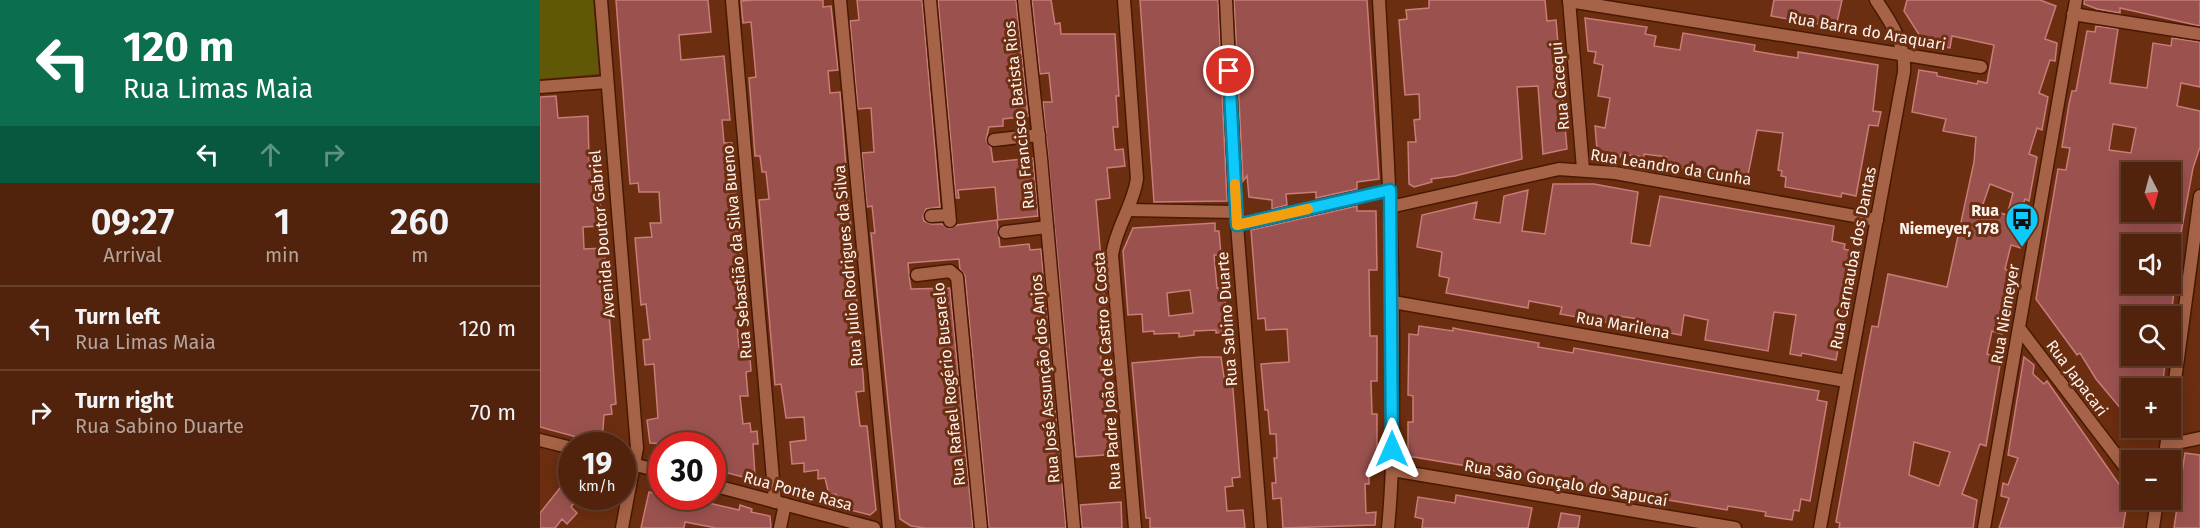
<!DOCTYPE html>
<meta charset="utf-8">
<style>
body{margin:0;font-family:"Fira Sans",sans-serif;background:#572a15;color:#f1f3f6;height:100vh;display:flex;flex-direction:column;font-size:22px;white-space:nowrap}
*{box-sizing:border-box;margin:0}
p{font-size:20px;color:#b4a49d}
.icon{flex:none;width:33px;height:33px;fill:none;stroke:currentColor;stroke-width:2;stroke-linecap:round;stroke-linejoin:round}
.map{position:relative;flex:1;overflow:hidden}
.panel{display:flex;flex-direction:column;background:#51220c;width:540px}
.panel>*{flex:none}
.top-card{background:#0b6e4f;color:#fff;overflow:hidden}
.needle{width:39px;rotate:174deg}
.fabs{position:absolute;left:1581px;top:162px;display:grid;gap:12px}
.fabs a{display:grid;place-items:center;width:60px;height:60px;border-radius:0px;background:#51220c;box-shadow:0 3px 15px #0003,0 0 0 2px #673f2d;font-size:30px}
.speed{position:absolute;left:18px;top:432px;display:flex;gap:12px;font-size:30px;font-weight:700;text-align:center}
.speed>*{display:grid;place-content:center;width:78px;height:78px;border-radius:50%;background:#51220c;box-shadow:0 3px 15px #0003,0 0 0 2px #673f2d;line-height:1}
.speed small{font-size:15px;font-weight:400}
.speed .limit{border:9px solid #d22;background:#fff;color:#111}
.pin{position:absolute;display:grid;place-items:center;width:51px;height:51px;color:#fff;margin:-26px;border:3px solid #fff;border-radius:50%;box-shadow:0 2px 6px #0007}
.me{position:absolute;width:66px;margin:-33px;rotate:0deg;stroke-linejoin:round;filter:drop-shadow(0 0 4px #0008)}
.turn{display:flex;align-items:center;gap:21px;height:126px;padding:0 24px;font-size:27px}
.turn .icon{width:78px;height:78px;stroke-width:2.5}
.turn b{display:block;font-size:42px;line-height:51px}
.lanes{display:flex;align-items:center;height:57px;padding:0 24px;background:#0003;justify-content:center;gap:30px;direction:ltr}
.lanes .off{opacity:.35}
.eta{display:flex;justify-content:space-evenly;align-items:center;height:102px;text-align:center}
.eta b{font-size:36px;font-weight:600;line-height:42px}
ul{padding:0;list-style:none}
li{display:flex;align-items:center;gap:18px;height:84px;padding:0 24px;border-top:2px solid #673f2d}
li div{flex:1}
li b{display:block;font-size:22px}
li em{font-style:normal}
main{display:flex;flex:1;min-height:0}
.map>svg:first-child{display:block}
.green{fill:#605806}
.building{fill:#9b524f;stroke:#c97c78;stroke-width:1.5;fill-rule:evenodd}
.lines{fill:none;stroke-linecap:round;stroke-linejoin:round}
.street-casing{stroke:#471903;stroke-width:15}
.street{stroke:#a76347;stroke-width:12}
.route-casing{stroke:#0983a2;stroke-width:15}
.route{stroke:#0ecafa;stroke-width:10}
.slow{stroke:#f59e0b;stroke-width:10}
.labels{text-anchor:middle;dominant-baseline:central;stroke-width:6;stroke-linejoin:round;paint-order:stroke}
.street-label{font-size:16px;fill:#faf2ee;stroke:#6c2e10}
.poi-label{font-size:16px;font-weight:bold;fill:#faf2ee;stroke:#6c2e10;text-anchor:end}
</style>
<main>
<section class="panel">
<div class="top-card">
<div class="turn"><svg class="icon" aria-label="left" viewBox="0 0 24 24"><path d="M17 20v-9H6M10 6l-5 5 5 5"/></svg><div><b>120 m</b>Rua Limas Maia</div></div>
<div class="lanes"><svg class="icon" aria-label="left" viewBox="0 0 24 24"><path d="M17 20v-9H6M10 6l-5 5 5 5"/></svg><svg class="icon off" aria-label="ahead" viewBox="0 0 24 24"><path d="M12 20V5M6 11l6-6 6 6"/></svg><svg class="icon off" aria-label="right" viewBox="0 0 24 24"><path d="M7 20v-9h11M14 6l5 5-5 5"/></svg></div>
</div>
<div class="eta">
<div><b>09:27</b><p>Arrival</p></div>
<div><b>1</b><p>min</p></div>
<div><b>260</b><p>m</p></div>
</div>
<ul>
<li><svg class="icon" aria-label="left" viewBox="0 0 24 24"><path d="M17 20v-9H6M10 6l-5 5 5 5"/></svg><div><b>Turn left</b><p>Rua Limas Maia</p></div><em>120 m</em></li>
<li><svg class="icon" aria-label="right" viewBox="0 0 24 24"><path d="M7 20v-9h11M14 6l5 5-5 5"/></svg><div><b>Turn right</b><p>Rua Sabino Duarte</p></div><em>70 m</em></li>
</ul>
</section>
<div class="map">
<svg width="1660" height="528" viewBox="0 0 1660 528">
<rect width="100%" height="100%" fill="#6c2e10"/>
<path class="green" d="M0 0H53L59 74 0 79Z"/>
<g class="building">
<path d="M76 0H168L171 32 139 35 141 60 184 56 190 120H182L184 143H192L206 322 197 323 199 347 209 346 211 371 206 372 208 396H200L203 424 210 423 211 432 217 431 218 444H213L215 477 207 478 172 469V446L110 443 107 420 118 418 114 364 105 365 103 340 110 339 106 304 101 305 95 238 112 237 110 223H121L119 192H99L98 183 90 184Z"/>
<path d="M213 0H283V7L291 6 298 70 288 71 290 93 300 92 317 303 308 304 314 357H321L323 374 324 391 316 392 320 426H327L336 510 330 515 306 509V500L296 501V494L289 495 285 478 278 479V470L264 472V463L252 464 250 442 266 440 264 417 246 418 241 384 235 385 219 200 229 199 226 172H222L220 156H215L209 78 216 77 211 22 203 23 201 1Z"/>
<path d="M317 0H382L400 207 386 209 383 216 384 221 391 224H402L410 229 417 225 457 220 460 247 489 244 490 250 501 249 526 528H449L425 276 420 269 419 259 368 263 369 275 371 289 410 288 433 528H385L371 526 360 519 331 233H335L332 206 327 207 322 153 334 152 331 108 318 109 310 21 319 20Z"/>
<path d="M398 0H476L488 116 463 119V126L449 127 446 140 451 148 453 162 493 158 498 216 458 220 455 187 418 190 419 198H416Z"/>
<path d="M492 0H511L515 24 520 23 521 34H575L579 96H576L578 127H573L575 150 583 149 585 166 567 168 570 198 556 200 568 342 559 343 568 409H565L567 432H576L579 454 536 457 503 102H512L509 73 500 74Z"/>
<path d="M600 0H678L687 201 614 202Z"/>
<path d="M694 0H827L839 179 817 182V189L776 198V192L746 194 747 205 732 209V200L709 197 707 176 703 181Z"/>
<path d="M889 0H1005L1007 21 1016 20 1027 149 1003 154 998 86 977 87 982 159 915 176 891 179 892 182 874 187 869 184 868 142H876L874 120 880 119 879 94 865 95 859 20 867 19 866 10 889 8Z"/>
<path d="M1234 0H1302L1296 27 1231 16Z"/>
<path d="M1367 0H1500L1516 6 1505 39 1517 43 1515 61 1510 60 1499 93 1508 97 1502 130 1497 128 1489 154 1497 157 1489 201 1485 199 1473 233 1483 237 1481 248 1471 245 1465 269 1471 272 1468 287 1473 289 1468 319 1466 318 1462 334 1452 331 1447 354 1461 359 1446 446 1440 444 1422 494 1437 500 1433 528H1299L1300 523 1296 522 1325 362 1332 326 1338 327 1348 274 1407 287 1434 162 1436 137 1403 131 1406 119 1372 112 1379 70 1397 73V76L1437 84 1438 81 1447 83 1454 45 1412 36 1410 48 1385 44 1364 11ZM1450 184 1473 193 1467 215 1442 207ZM1374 442 1410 452 1399 486 1369 475Z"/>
<path d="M1544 0H1660V26L1580 8V13L1557 9 1544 4Z"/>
<path d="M1045 18 1107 27 1105 34 1116 36 1114 46 1140 50 1143 33 1215 45 1214 51 1238 55 1258 58V52L1338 65 1333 111 1341 112 1338 126 1329 125 1316 196 1302 193 1301 197 1245 187 1246 177 1241 176 1242 171 1238 170 1243 133 1217 130 1207 180 1125 165 1127 157 1104 154V157L1081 154 1080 157 1060 153 1057 149 1055 126 1065 128 1070 98 1058 96 1063 65 1054 63 1056 52 1048 51Z"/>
<path d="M1556 26 1578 29 1570 83 1607 88 1613 43 1631 46 1632 38 1660 42V87L1641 83 1637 106 1660 111V147L1653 168 1639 244H1592V284H1635L1631 316H1592V356H1626L1622 388H1592V422L1556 379 1540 353 1537 355 1496 299 1518 169 1526 170 1530 148 1522 147 1529 104 1532 91H1536L1547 31 1555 32ZM1573 124 1596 128 1591 153 1569 150ZM1592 172H1630V212H1592Z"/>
<path d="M16 96 18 118 48 116 49 160 57 159 62 226 43 227 44 249 64 248 76 404 71 405 72 414 64 415 62 444 0 427V97Z"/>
<path d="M1013 184H1054L1098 192 1091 243 1110 246 1120 196 1294 226 1292 241 1305 244 1304 249 1312 251 1305 290 1309 291 1296 360 1262 353 1261 356 1250 354 1256 315 1234 312 1228 351 1165 340 1168 320 1144 315 1141 335 1097 327 1098 319 1072 315 1071 323 1020 314 1022 307 989 301 988 308 906 293 909 278 899 276 902 252 877 247 882 215 937 202 934 219 960 223 964 196 988 190 982 231 1005 234Z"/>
<path d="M817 206V211H836L837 270H829L830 336H837V381H831L832 414H837V465H829V484H825L826 513 836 512 835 525 743 528 741 498 733 499 732 483H736L734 458H737L736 434H730L728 410H725L721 364 749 362 747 329 726 330 725 318 718 319 711 230Z"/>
<path d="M675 223V231H679L681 255H674L677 288H684L688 332 676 333V330L654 331V335L639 337V333L614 334V331L603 332 602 314 588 315 583 251 593 228ZM650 290 653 313 629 316 627 293Z"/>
<path d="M879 326 913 331V328L923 330 999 343 998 347 1033 353 1034 348 1279 391 1277 400 1287 402 1270 501 1261 499 1259 511 1254 510 1252 520 1225 516 1226 512 1188 506 1187 510 868 456V422H873V396L868 395 869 334 878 335Z"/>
<path d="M661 357H681L684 377H692L700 477 692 478 693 486 685 487 687 511 703 510 705 528H610V518H606L592 363Z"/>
<path d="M1484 357 1494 365 1493 374 1504 384 1507 381 1588 497 1583 528H1459L1469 498 1461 496 1463 483 1468 485 1478 458 1468 455Z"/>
<path d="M1645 453 1660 455V528H1634Z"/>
<path d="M32 473V496H40L31 507 37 513 27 524 22 519 15 528H0V513Z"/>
<path d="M109 492 163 507 164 502 199 510 200 505 212 509 211 512 230 516 231 528H176L145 522 144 528H101Z"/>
<path d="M916 495 992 508 988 528H882L883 519 875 517 878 497 915 503Z"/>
<path d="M581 502 582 528H542L540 505Z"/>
<path d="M1021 513 1040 516 1038 528H1018Z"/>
</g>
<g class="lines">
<g class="street-casing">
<g id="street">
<path d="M61 0 97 448 82 528"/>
<path d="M192 0 235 502"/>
<path d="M300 0 349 528"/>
<path d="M390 0 410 221"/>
<path d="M484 0 501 158 534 528"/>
<path d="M584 0 597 179C593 206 576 227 572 255L595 528"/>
<path d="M686 0 696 212 721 528"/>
<path d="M839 0C846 125 854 248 853 373 853 425 853 477 848 528"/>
<path d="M1029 0 1043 169"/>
<path d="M1029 1 1441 67"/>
<path d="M1533 14 1660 34"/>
<path d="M0 87 67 82"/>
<path d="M454 140 499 135"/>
<path d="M850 207 1019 169 1075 173 1337 220"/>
<path d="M588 210 696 212"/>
<path d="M391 216 409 215"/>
<path d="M697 225 850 190"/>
<path d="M465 232 507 227"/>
<path d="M377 275 410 271 417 277 441 528"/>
<path d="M853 302 1306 381"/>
<path d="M1479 328 1592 476"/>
<path d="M1630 417 1660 196"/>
<path d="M0 440 32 448"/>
<path d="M1627 445 1660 438"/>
<path d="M1624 460 1629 428"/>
<path d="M82 461 122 472"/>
<path d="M852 470 1195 528"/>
<path d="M172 485 334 528"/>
<path d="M240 528 245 504"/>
<path d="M1280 528 1364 72C1366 45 1351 22 1336 0"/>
<path d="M1444 528 1536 0"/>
<path d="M1613 528 1617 500"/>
</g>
</g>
<use href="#street" class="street"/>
</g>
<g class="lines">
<g class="route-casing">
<path id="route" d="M689 71 697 225 850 190 852 449"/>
</g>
<use href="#route" class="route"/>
<path class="slow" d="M695 184 697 225 768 209"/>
</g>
<defs>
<g id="bus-pin" transform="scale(1.725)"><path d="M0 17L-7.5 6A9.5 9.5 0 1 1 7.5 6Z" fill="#0ecafa" stroke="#6c2e10"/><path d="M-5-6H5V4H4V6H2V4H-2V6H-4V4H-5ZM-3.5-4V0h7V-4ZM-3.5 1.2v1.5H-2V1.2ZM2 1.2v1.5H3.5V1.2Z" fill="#111"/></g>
</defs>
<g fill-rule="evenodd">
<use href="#bus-pin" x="1482" y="219"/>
</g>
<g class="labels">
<g class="street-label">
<text transform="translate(1327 31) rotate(10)">Rua Barra do Araquari</text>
<text transform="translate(1020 86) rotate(-95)">Rua Cacequi</text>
<text transform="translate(479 115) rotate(-96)">Rua Francisco Batista Rios</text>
<text transform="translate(1131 167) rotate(9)">Rua Leandro da Cunha</text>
<text transform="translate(62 234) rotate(-95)">Avenida Doutor Gabriel</text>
<text transform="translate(197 252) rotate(-95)">Rua Sebastião da Silva Bueno</text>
<text transform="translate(1313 258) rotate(-79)">Rua Carnauba dos Dantas</text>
<text transform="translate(308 266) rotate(-95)">Rua Julio Rodrigues da Silva</text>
<text transform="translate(1465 314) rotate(-80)">Rua Niemeyer</text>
<text transform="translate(687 319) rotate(-94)">Rua Sabino Duarte</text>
<text transform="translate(1083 325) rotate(10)">Rua Marilena</text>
<text transform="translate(567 371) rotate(-94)">Rua Padre João de Castro e Costa</text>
<text transform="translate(1537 378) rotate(53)">Rua Japacari</text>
<text transform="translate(505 379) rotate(-95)">Rua José Assunção dos Anjos</text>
<text transform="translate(409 384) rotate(-96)">Rua Rafael Rogério Busarelo</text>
<text transform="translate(1026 483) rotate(10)">Rua São Gonçalo do Sapucaí</text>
<text transform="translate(258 491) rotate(15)">Rua Ponte Rasa</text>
</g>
<g class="poi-label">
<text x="1459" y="210">Rua<tspan x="1459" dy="18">Niemeyer, 178</tspan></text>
</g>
</g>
</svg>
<div class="fabs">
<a><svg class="needle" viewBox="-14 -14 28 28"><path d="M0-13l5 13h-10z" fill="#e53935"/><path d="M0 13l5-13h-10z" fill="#b4a49d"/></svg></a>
<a><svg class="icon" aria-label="sound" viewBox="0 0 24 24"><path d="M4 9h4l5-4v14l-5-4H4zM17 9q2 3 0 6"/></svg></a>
<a><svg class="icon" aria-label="search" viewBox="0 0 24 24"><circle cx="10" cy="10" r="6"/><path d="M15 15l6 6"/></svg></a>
<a>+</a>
<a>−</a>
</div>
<div class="speed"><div>19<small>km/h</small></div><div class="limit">30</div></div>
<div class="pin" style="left:689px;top:71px;background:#d93025"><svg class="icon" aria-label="arrive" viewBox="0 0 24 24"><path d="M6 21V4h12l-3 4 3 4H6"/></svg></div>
<svg class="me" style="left:852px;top:449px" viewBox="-20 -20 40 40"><path d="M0-17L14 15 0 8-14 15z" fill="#0ecafa" stroke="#fff" stroke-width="4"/></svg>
</div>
</main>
